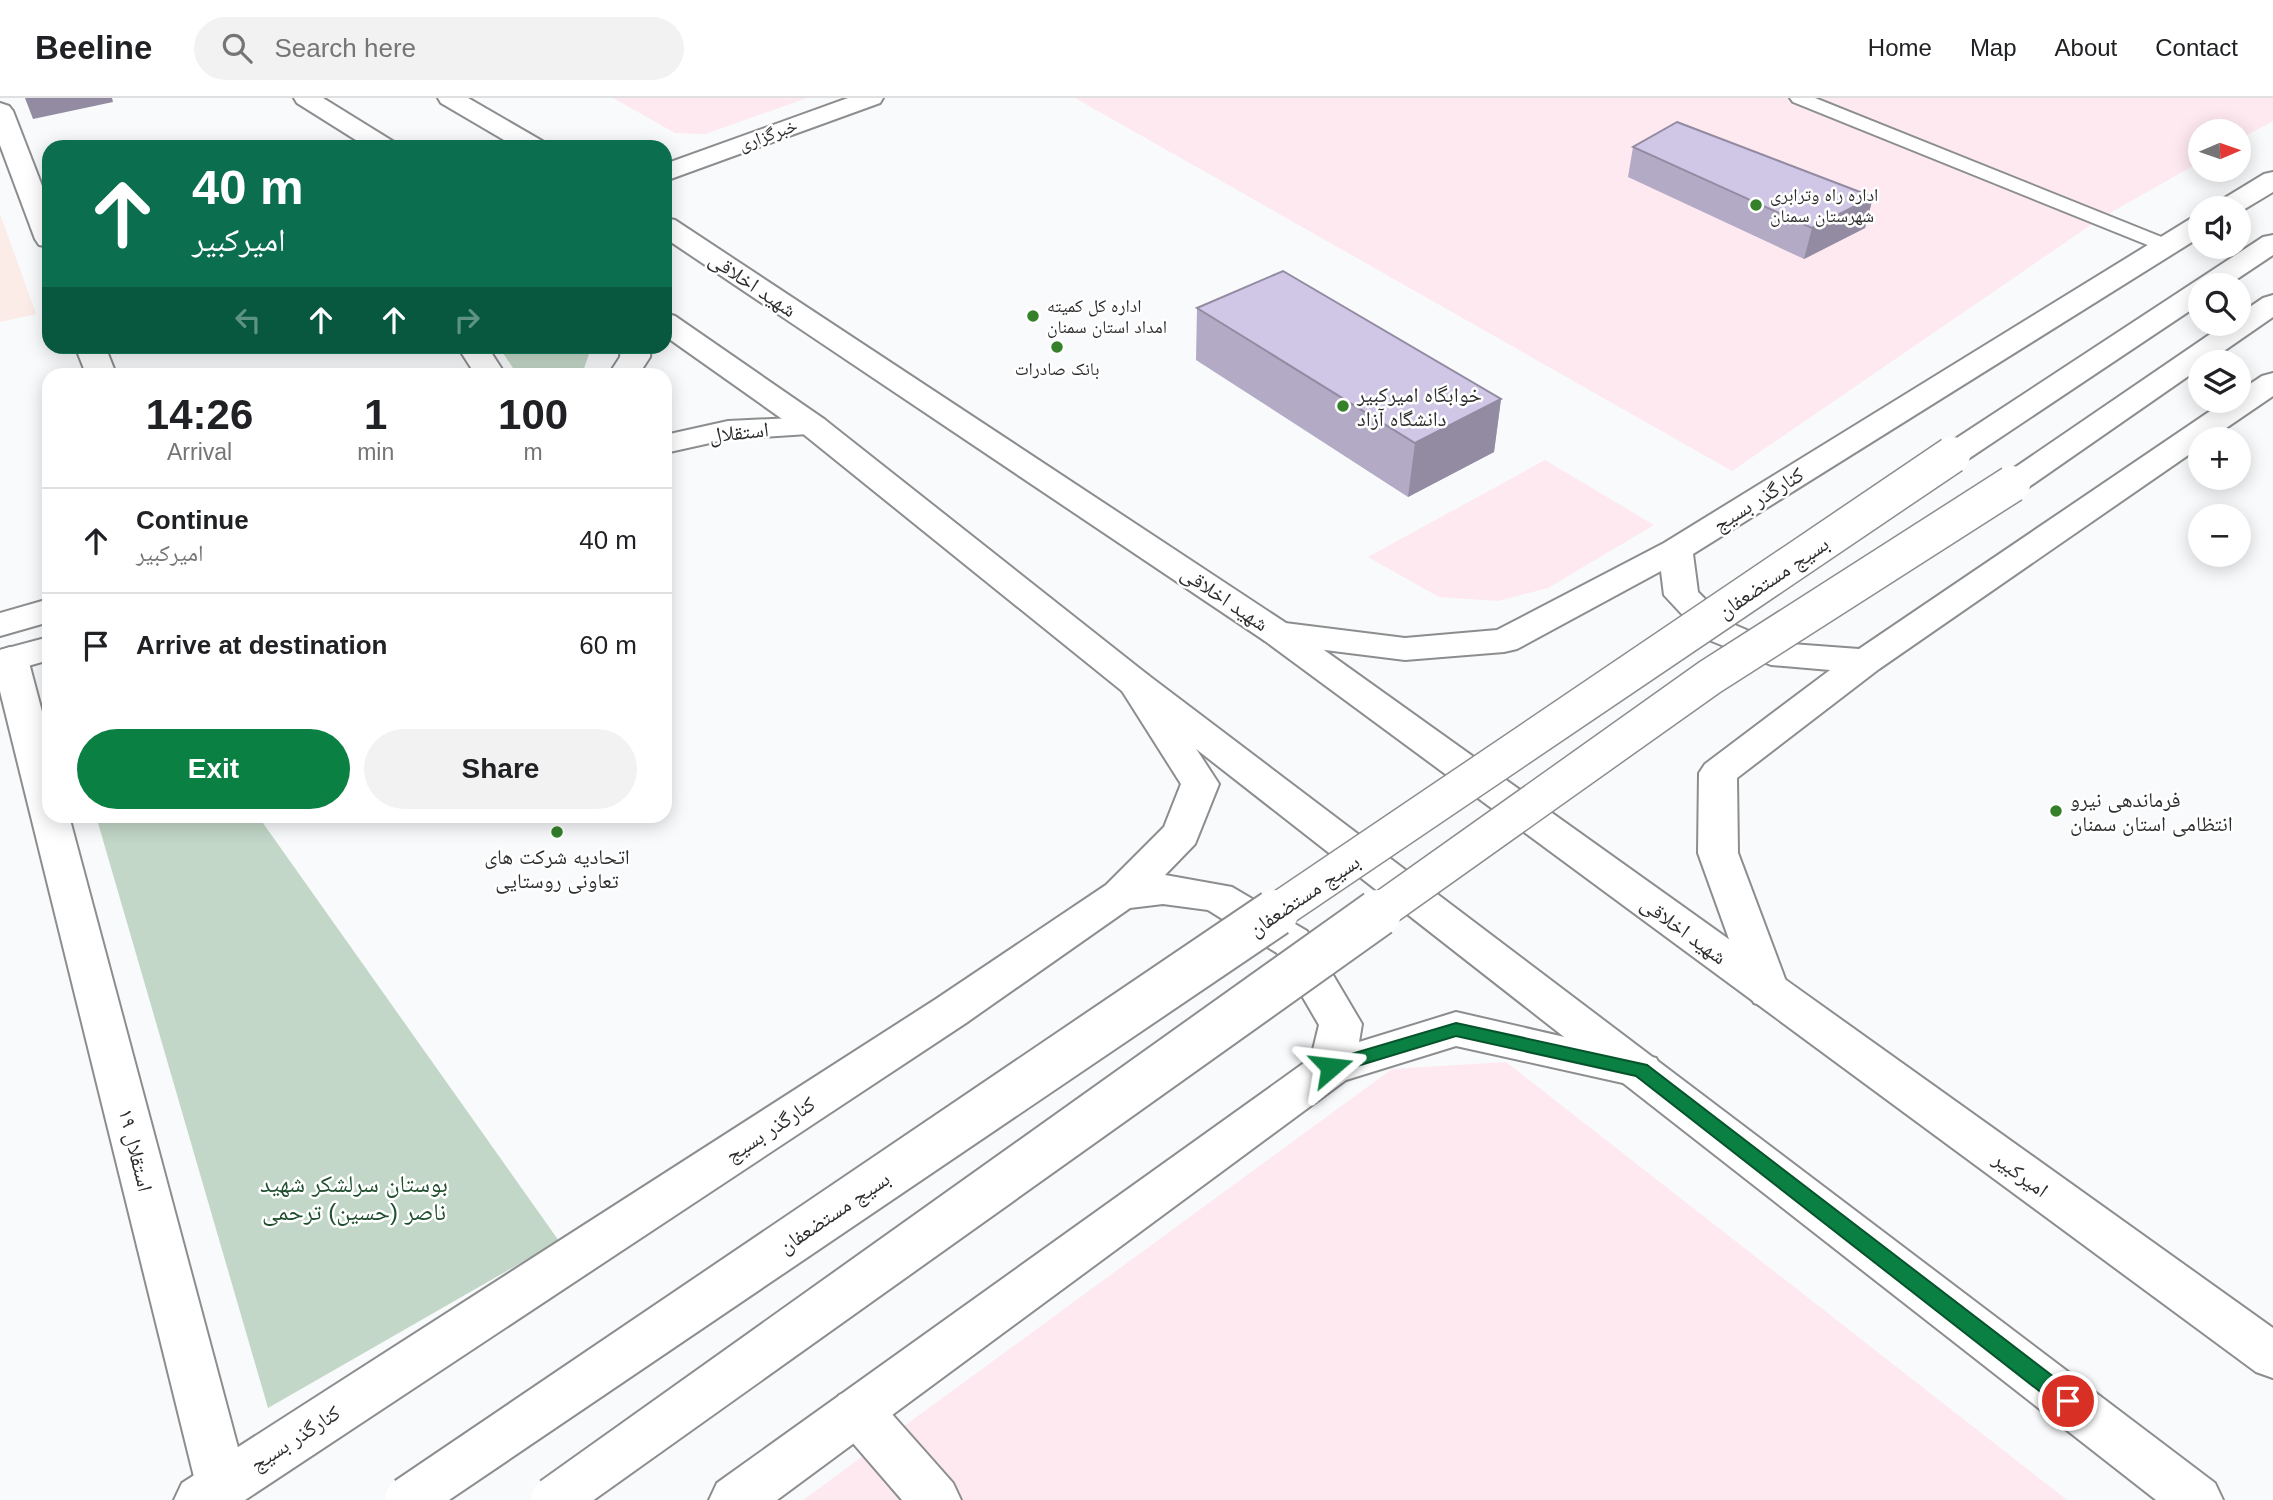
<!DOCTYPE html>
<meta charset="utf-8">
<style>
body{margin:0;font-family:Helvetica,"Noto Naskh Arabic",sans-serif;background:#f2f2f2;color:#202124;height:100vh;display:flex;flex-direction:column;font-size:26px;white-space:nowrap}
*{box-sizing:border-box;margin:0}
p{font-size:23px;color:#757577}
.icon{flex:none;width:38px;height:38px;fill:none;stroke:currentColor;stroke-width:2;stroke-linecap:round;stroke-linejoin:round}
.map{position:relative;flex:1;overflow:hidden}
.panel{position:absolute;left:42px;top:270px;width:630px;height:455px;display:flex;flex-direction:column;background:#fff;border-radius:21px;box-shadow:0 4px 18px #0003}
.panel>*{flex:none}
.guide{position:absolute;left:42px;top:42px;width:630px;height:214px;border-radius:21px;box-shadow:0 4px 18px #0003;background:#0b6e4f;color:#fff;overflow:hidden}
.needle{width:46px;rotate:88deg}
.buttons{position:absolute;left:2188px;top:21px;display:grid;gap:14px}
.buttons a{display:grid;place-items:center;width:63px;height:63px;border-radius:50%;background:#fff;box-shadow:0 4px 18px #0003;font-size:35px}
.pin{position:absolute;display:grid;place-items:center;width:60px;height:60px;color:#fff;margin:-30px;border:4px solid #fff;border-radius:50%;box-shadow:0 2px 7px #0007}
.me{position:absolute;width:77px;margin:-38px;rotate:73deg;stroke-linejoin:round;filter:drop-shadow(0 0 5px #0008)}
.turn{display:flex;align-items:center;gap:24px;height:147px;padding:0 35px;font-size:32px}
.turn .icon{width:91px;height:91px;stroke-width:2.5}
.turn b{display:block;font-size:49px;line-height:60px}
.lanes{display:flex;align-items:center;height:66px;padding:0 35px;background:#0003;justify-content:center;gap:35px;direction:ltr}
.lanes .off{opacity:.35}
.eta{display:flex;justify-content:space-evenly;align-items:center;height:119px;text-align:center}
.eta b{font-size:42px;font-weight:700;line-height:49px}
.button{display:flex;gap:14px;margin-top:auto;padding:14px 35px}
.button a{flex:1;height:80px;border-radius:42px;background:#0b8043;color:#fff;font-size:28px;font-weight:700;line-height:80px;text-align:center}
.button a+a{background:#f2f2f2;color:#202124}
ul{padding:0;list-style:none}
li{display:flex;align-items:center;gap:21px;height:105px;padding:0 35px;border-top:2px solid #e0e0e0}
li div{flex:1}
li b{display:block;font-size:26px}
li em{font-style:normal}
header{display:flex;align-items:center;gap:42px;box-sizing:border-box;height:98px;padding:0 35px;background:#fff;border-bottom:2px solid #e0e0e0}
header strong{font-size:33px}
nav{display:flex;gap:38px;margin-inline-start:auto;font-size:24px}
.search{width:490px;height:63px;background:#f2f2f2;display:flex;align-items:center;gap:18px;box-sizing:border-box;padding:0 24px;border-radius:38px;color:#757577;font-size:26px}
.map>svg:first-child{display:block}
.commercial{fill:#fee9f0}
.education{fill:#fbece8}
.green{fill:#c2d7c7}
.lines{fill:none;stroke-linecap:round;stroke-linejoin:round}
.lane-casing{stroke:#8c8d8f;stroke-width:4}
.street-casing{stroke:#8c8d8f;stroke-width:4}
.secondary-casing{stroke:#8c8d8f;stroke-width:4}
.primary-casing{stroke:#8c8d8f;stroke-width:4}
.lane{fill:#fff;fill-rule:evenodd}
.street{fill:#fff;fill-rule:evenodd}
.secondary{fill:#fff;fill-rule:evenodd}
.primary{fill:#fff;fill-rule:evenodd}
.primary-bridge-far2-casing{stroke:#8c8d8f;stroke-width:31;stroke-linecap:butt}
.primary-bridge-far1-casing{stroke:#8c8d8f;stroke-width:39;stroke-linecap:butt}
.primary-bridge-casing{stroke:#8c8d8f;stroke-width:50;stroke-linecap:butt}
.primary-bridge-far2{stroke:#fff;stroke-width:28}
.primary-bridge-far1{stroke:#fff;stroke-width:36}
.primary-bridge{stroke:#fff;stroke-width:46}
.wall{fill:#b3aac6}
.shaded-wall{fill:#928ba1}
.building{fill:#d0c6e6;stroke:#928ba1;stroke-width:2}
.route{fill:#0b8043;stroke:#07532c;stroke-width:2}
.poi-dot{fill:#34812a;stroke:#fff;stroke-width:2.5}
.labels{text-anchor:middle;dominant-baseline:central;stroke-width:5;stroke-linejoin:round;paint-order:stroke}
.far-street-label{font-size:18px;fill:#2d2d2e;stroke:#fff}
.far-poi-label{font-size:18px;fill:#2d2d2e;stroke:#fff;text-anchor:start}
.street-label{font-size:21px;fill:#2d2d2e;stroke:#fff}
.poi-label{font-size:21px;fill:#2d2d2e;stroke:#fff;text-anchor:start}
.near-park-label{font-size:24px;fill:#1f4f2f;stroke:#fff}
</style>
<header>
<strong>Beeline</strong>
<div class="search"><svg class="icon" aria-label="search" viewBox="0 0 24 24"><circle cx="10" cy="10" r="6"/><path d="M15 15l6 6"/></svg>Search here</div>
<nav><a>Home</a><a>Map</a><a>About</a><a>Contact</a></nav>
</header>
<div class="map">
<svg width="2273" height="1402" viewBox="0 0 2273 1402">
<rect width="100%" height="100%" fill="#f8fafb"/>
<g class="commercial">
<path d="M613 0H807L705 36 675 35Z"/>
<path d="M1075 0H2273V23L2238 42V33H2200V64L2101 120 1732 373Z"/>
<path d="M1545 362 1654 427 1548 490 1498 503 1439 499 1368 459Z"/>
<path d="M1506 964 2067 1402H803L1392 971Z"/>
</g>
<path class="education" d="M0 116 36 216 0 224Z"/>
<g class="green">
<path d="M499 249H589V256L582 276H517Z"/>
<path d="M96 718H258L559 1143 268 1310Z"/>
</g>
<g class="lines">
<g class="lane-casing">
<path id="lane" d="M1790 0H1815L2174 144 2177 148 2174 152H2160L1793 4Z"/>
</g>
<g class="street-casing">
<g id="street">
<path d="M0 5 9 8 13 13 49 106V149L39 147 35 141 0 47Z"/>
<path d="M75 248H105L116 276H86Z"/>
<path d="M457 248H487L505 276H475Z"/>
<path d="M10 549 23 553 28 561 49 640V718H69L248 1387 241 1402H203L196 1387 0 593V552Z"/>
<path d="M857 1290 875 1297 953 1385 961 1402H902L839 1329 832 1313 839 1297Z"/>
</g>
</g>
<g class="secondary-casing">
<g id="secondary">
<path d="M848 0H883L880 5 665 83V66Z"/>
<path d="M2273 74V94L2238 115V110H2214L2218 104 2264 76Z"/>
<path d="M2200 119V139L1693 456 1698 494 1728 524 1777 545 1859 551 2225 303H2238V294L2262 278 2273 275V298L2210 341H2200V349L1879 571 1737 680 1738 755 1790 894 1784 905 1769 910 1754 905 1748 894 1698 755 1699 675 1705 666 1830 572 1771 567 1704 540 1664 497 1661 473 1517 551 1504 554 1405 562 1277 546 1265 543 1259 535 1265 527 1277 524 1405 540 1497 532 1664 445 2190 121Z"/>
<path d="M621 248H651L650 259 639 276H609L620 259Z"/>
<path d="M813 319 824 321 829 328 824 335 728 341 665 355V337L728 323Z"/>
<path d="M49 501V524L0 538V515Z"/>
<path d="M49 539V562L0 576V552Z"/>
<path d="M1135 573 1148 577 1219 686 1195 746 1165 777 1232 789 1307 833 1362 926 1359 944 1456 914 1656 960 1663 972 1656 984 1641 989 1456 948 1346 982 777 1402H709L717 1385 1311 960 1319 927 1277 855 1208 812 1163 806 1130 810 966 925 245 1402H174L182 1385 936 901 1106 787 1164 729 1181 686 1117 585 1122 577Z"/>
</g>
</g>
<g class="primary-casing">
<g id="primary">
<path d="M294 0H323L394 44 398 49H367L297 5Z"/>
<path d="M438 0H468L544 44 548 49H516L441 5Z"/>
<path d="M665 120 675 122 1289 527 2273 1230V1280L2256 1274 1265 543 665 140Z"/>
<path d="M2273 137V157L2228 187H2200V206L1965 363 1954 366 1943 363 1938 356 1943 349 2263 139Z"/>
<path d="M2273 197V219L2208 264H2200V270L2023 393 2012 396 2001 393 1996 386 2001 379 2225 226H2238V217L2263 200Z"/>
<path d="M665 215 675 218 824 321 1148 577 2215 1385 2223 1402H2156L1122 593 802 335 665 238Z"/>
</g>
</g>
<use href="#lane" class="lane"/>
<use href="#street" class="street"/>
<use href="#secondary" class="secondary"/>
<use href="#primary" class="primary"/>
<g class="primary-bridge-far2-casing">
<path id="primary-bridge-far2" d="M1949 359 1954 356"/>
</g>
<g class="primary-bridge-far1-casing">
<g id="primary-bridge-far1">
<path d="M1272 817 1952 357"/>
<path d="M1375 817 1710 579 2012 386"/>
</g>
</g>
<g class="primary-bridge-casing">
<g id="primary-bridge">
<path d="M408 1402 1275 815"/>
<path d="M554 1402 1378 815"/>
</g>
</g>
<use href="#primary-bridge-far2" class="primary-bridge-far2"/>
<use href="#primary-bridge-far1" class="primary-bridge-far1"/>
<use href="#primary-bridge" class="primary-bridge"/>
</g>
<g class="wall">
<path d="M1633 49 1873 99 1865 130 1804 161 1628 79Z"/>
<path d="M1197 210 1501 301 1494 354 1408 399 1196 262Z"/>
</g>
<g class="shaded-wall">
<path d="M25 0H112L113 4 33 21Z"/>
<path d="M1873 99 1865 130 1804 161 1812 130Z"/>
<path d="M1501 301 1494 354 1408 399 1415 345Z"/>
</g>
<g class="building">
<path d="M1677 24 1873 99 1812 130 1633 49Z"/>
<path d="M1283 173 1501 301 1415 345 1197 210Z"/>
</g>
<path class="route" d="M1456 925 1647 967 2076 1296 2079 1303 2076 1310 2068 1312 2061 1310 1636 978 1456 938 1331 976 1324 974 1322 969 1324 964Z"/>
<g class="poi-dot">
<circle cx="1756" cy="107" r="7"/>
<circle cx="1033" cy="218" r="7"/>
<circle cx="1057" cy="249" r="7"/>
<circle cx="1343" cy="308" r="7"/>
<circle cx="2056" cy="713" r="7"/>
<circle cx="557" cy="734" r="7"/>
</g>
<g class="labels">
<g class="far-street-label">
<text transform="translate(768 37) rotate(-20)">خبرگزاری</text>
</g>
<g class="far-poi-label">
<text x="1770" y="97">اداره راه وترابری<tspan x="1770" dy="21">شهرستان سمنان</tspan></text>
<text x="1047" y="208">اداره کل کمیته<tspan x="1047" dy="21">امداد استان سمنان</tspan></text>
<text x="1057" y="271" text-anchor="middle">بانک صادرات</text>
</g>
<g class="street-label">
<text transform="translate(753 186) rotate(34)">شهید اخلاقی</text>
<text transform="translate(739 334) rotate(-6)">استقلال</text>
<text transform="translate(1758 401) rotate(-32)">کنارگذر بسیج</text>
<text transform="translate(1773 479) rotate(-34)">بسیج مستضعفان</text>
<text transform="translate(1225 500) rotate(34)">شهید اخلاقی</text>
<text transform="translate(1304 797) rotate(-34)">بسیج مستضعفان</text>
<text transform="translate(1684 832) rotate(36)">شهید اخلاقی</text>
<text transform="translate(770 1031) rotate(-33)">کنارگذر بسیج</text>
<text transform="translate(136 1052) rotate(76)">استقلال ۱۹</text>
<text transform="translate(2021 1076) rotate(36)">امیرکبیر</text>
<text transform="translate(834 1114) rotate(-34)">بسیج مستضعفان</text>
<text transform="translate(295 1340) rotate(-33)">کنارگذر بسیج</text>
</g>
<g class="poi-label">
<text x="1357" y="296">خوابگاه امیرکبیر<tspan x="1357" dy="24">دانشگاه آزاد</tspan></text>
<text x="2070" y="701">فرماندهی نیرو<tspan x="2070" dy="24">انتظامی استان سمنان</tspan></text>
<text x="557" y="758" text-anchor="middle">اتحادیه شرکت های<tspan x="557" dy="24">تعاونی روستایی</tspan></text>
</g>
<g class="near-park-label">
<text x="354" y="1085">بوستان سرلشکر شهید<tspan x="354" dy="28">ناصر (حسین) ترحمی</tspan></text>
</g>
</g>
</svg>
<div class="buttons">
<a><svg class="needle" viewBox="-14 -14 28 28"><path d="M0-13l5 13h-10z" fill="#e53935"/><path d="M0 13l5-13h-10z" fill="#757577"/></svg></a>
<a><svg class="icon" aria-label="sound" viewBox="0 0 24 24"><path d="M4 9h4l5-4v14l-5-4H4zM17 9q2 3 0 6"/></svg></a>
<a><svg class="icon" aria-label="search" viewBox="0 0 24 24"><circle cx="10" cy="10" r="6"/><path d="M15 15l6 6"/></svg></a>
<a><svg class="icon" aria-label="layers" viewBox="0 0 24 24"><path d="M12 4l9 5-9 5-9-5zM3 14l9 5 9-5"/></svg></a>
<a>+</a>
<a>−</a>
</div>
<div class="pin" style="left:2068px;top:1303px;background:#d93025"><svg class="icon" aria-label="arrive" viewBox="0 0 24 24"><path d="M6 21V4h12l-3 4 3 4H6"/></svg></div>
<svg class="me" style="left:1331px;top:969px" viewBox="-20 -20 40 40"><path d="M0-17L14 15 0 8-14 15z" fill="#0b8043" stroke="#fff" stroke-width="4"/></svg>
<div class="guide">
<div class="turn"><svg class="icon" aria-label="ahead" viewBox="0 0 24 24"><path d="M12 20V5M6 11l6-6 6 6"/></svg><div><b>40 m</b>امیرکبیر</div></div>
<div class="lanes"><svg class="icon off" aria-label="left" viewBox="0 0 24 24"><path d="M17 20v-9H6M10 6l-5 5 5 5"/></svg><svg class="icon" aria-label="ahead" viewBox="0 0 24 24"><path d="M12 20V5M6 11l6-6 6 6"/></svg><svg class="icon" aria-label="ahead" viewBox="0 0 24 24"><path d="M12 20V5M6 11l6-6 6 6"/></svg><svg class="icon off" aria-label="right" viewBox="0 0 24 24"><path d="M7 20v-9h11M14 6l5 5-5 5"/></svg></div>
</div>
<section class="panel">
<div class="eta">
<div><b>14:26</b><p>Arrival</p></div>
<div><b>1</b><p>min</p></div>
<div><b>100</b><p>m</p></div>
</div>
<ul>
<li><svg class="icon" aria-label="ahead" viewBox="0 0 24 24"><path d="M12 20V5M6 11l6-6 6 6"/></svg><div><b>Continue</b><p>امیرکبیر</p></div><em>40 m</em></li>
<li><svg class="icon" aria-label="arrive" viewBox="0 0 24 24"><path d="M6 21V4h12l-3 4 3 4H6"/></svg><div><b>Arrive at destination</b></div><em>60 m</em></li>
</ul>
<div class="button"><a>Exit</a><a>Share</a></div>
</section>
</div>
